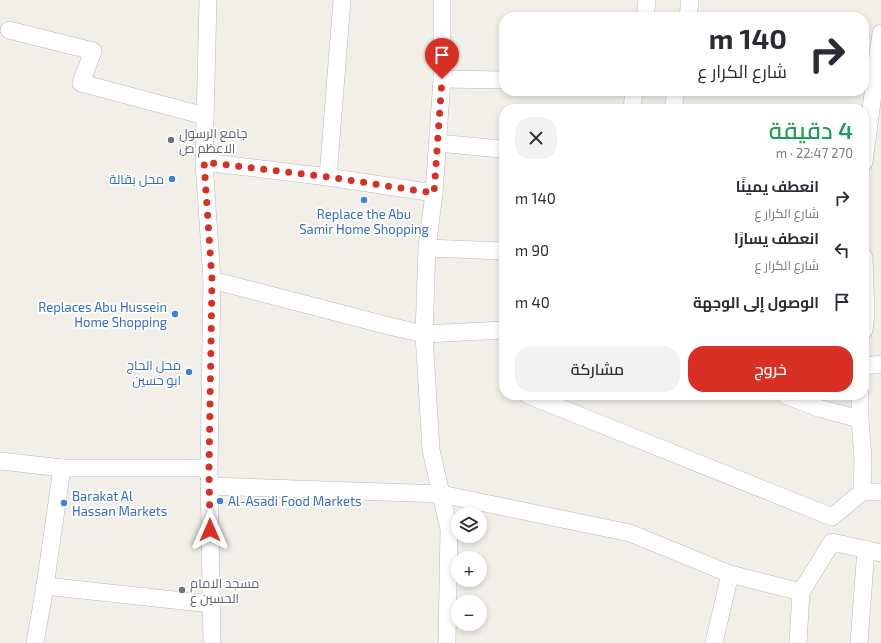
<!DOCTYPE html>
<html lang="ar">
<meta charset="utf-8">
<style>
body{margin:0;font-family:"Exo 2",Cairo,sans-serif;background:#f2f2f3;color:#2b2b33;direction:rtl;height:100vh;display:flex;flex-direction:column;font-size:15px;white-space:nowrap}
*{box-sizing:border-box;margin:0}
p{font-size:13px;color:#7c7c81}
.icon{flex:none;width:22px;height:22px;fill:none;stroke:currentColor;stroke-width:2;stroke-linecap:round;stroke-linejoin:round}
.map{position:relative;flex:1;overflow:hidden;direction:ltr}
.sheet{position:absolute;left:499px;top:104px;width:370px;height:296px;display:flex;flex-direction:column;background:#fff;border-radius:16px;box-shadow:0 2px 6px #0003;direction:rtl}
.sheet>*{flex:none}
.top-card{position:absolute;left:499px;top:12px;width:370px;height:84px;border-radius:16px;box-shadow:0 2px 6px #0003;direction:rtl;background:#fff;color:#2b2b33;overflow:hidden}
.buttons{position:absolute;left:451px;top:507px;display:grid;gap:8px}
.buttons a{display:grid;place-items:center;width:36px;height:36px;border-radius:50%;background:#fff;box-shadow:0 2px 6px #0003;font-size:20px}
.pin{position:absolute;display:grid;place-items:center;width:34px;height:34px;color:#fff;margin:-41px -17px;border-radius:50% 50% 50% 0;rotate:-45deg;box-shadow:0 0 4px #0007}
.pin .icon{rotate:45deg}
.me{position:absolute;width:44px;margin:-22px;rotate:0deg;stroke-linejoin:round;filter:drop-shadow(0 0 3px #0008)}
.turn{display:flex;align-items:center;gap:14px;height:84px;padding:0 16px;font-size:18px}
.turn .icon{width:52px;height:52px;stroke-width:2.5}
.turn b{display:block;font-size:28px;line-height:34px}
.round{display:grid;place-items:center;flex:none;width:42px;height:42px;border-radius:16px;background:#f2f2f3}
.summary{display:flex;align-items:center;justify-content:space-between;height:68px;padding:0 16px}
h1{font-size:24px;font-weight:600;line-height:30px;color:#1e9e55}
.primary-button{display:flex;gap:8px;margin-top:auto;padding:8px 16px}
.primary-button a{flex:1;height:46px;border-radius:16px;background:#d93025;color:#fff;font-size:16px;font-weight:600;line-height:46px;text-align:center}
.primary-button a+a{background:#f2f2f3;color:#2b2b33}
ul{padding:0;list-style:none}
li{display:flex;align-items:center;gap:12px;height:52px;padding:0 16px}
li div{flex:1}
li b{display:block;font-size:15px}
li em{font-style:normal}
.map>svg:first-child{display:block}
.lines{fill:none;stroke-linecap:round;stroke-linejoin:round}
.street-casing{stroke:#b5b8bc;stroke-width:18}
.street{stroke:#fff;stroke-width:17}
.route{stroke:#d93025;stroke-width:7;stroke-dasharray:0 12.6}
.worship-dot{fill:#6b7280;stroke:#fff;stroke-width:1.5}
.shop-dot{fill:#3f7fe0;stroke:#fff;stroke-width:1.5}
.labels{text-anchor:middle;dominant-baseline:central;stroke-width:3.5;stroke-linejoin:round;paint-order:stroke}
.worship-label{font-size:13px;fill:#5b616d;stroke:#fff;text-anchor:start}
.shop-label{font-size:13px;fill:#366cbe;stroke:#fff;text-anchor:end}
</style>
<div class="map">
<svg width="881" height="643" viewBox="0 0 881 643">
<rect width="100%" height="100%" fill="#f1efe8"/>
<g class="lines">
<g class="street-casing">
<g id="street">
<path d="M208 0 204 162 212 280 209 468 212 643"/>
<path d="M645 17 647 0"/>
<path d="M688 17 690 0"/>
<path d="M9 30 93 51 81 83 205 116"/>
<path d="M442 79 503 80"/>
<path d="M632 109 634 91"/>
<path d="M673 109 676 91"/>
<path d="M438 143 500 149"/>
<path d="M204 162 328 177 434 193 442 79V0"/>
<path d="M864 162 881 33"/>
<path d="M328 177 342 0"/>
<path d="M434 193 427 248 424 334 431 450 449 529 447 643"/>
<path d="M427 248 504 251"/>
<path d="M864 257 866 315 864 330"/>
<path d="M212 280 393 327 424 334 504 330"/>
<path d="M864 366 881 364"/>
<path d="M528 395 832 517 862 492H881"/>
<path d="M785 395 818 408 860 419"/>
<path d="M860 395V419L863 459 862 492"/>
<path d="M0 461 62 468H209"/>
<path d="M209 486 441 494 630 533 730 574 714 643"/>
<path d="M730 574 801 592 832 542 881 553"/>
<path d="M45 586 211 604"/>
<path d="M35 643 45 586 62 468"/>
<path d="M798 643 801 592"/>
<path d="M859 643 866 549"/>
</g>
</g>
<use href="#street" class="street"/>
</g>
<g class="lines">
<path class="route" d="M210 530 209 468 212 280 204 162 328 177 434 193 442 79"/>
</g>
<g class="worship-dot">
<circle cx="171" cy="140" r="4"/>
<circle cx="182" cy="590" r="4"/>
</g>
<g class="shop-dot">
<circle cx="172" cy="179" r="4"/>
<circle cx="364" cy="200" r="4"/>
<circle cx="175" cy="314" r="4"/>
<circle cx="189" cy="372" r="4"/>
<circle cx="220" cy="501" r="4"/>
<circle cx="64" cy="503" r="4"/>
</g>
<g class="labels">
<g class="worship-label">
<text x="179" y="133">جامع الرسول<tspan x="179" dy="15">الاعظم ص</tspan></text>
<text x="190" y="583">مسجد الامام<tspan x="190" dy="15">الحسين ع</tspan></text>
</g>
<g class="shop-label">
<text x="164" y="179">محل بقالة</text>
<text x="364" y="214" text-anchor="middle">Replace the Abu<tspan x="364" dy="15">Samir Home Shopping</tspan></text>
<text x="167" y="307">Replaces Abu Hussein<tspan x="167" dy="15">Home Shopping</tspan></text>
<text x="181" y="365">محل الحاج<tspan x="181" dy="15">ابو حسين</tspan></text>
<text x="72" y="496" text-anchor="start">Barakat Al<tspan x="72" dy="15">Hassan Markets</tspan></text>
<text x="228" y="501" text-anchor="start">Al-Asadi Food Markets</text>
</g>
</g>
</svg>
<div class="buttons">
<a><svg class="icon" aria-label="layers" viewBox="0 0 24 24"><path d="M12 4l9 5-9 5-9-5zM3 14l9 5 9-5"/></svg></a>
<a>+</a>
<a>−</a>
</div>
<div class="pin" style="left:442px;top:79px;background:#d93025"><svg class="icon" aria-label="arrive" viewBox="0 0 24 24"><path d="M6 21V4h12l-3 4 3 4H6"/></svg></div>
<svg class="me" style="left:210px;top:530px" viewBox="-20 -20 40 40"><path d="M0-17L14 15 0 8-14 15z" fill="#d93025" stroke="#fff" stroke-width="4"/></svg>
<div class="top-card">
<div class="turn"><svg class="icon" aria-label="right" viewBox="0 0 24 24"><path d="M7 20v-9h11M14 6l5 5-5 5"/></svg><div><b>140 m</b>شارع الكرار ع</div></div>
</div>
<section class="sheet">
<div class="summary"><div><h1>4 دقيقة</h1><p>270 m · 22:47</p></div><a class="round"><svg class="icon" aria-label="close" viewBox="0 0 24 24"><path d="M6 6l12 12M18 6L6 18"/></svg></a></div>
<ul>
<li><svg class="icon" aria-label="right" viewBox="0 0 24 24"><path d="M7 20v-9h11M14 6l5 5-5 5"/></svg><div><b>انعطف يمينًا</b><p>شارع الكرار ع</p></div><em>140 m</em></li>
<li><svg class="icon" aria-label="left" viewBox="0 0 24 24"><path d="M17 20v-9H6M10 6l-5 5 5 5"/></svg><div><b>انعطف يسارًا</b><p>شارع الكرار ع</p></div><em>90 m</em></li>
<li><svg class="icon" aria-label="arrive" viewBox="0 0 24 24"><path d="M6 21V4h12l-3 4 3 4H6"/></svg><div><b>الوصول إلى الوجهة</b></div><em>40 m</em></li>
</ul>
<div class="primary-button"><a>خروج</a><a>مشاركة</a></div>
</section>
</div>
